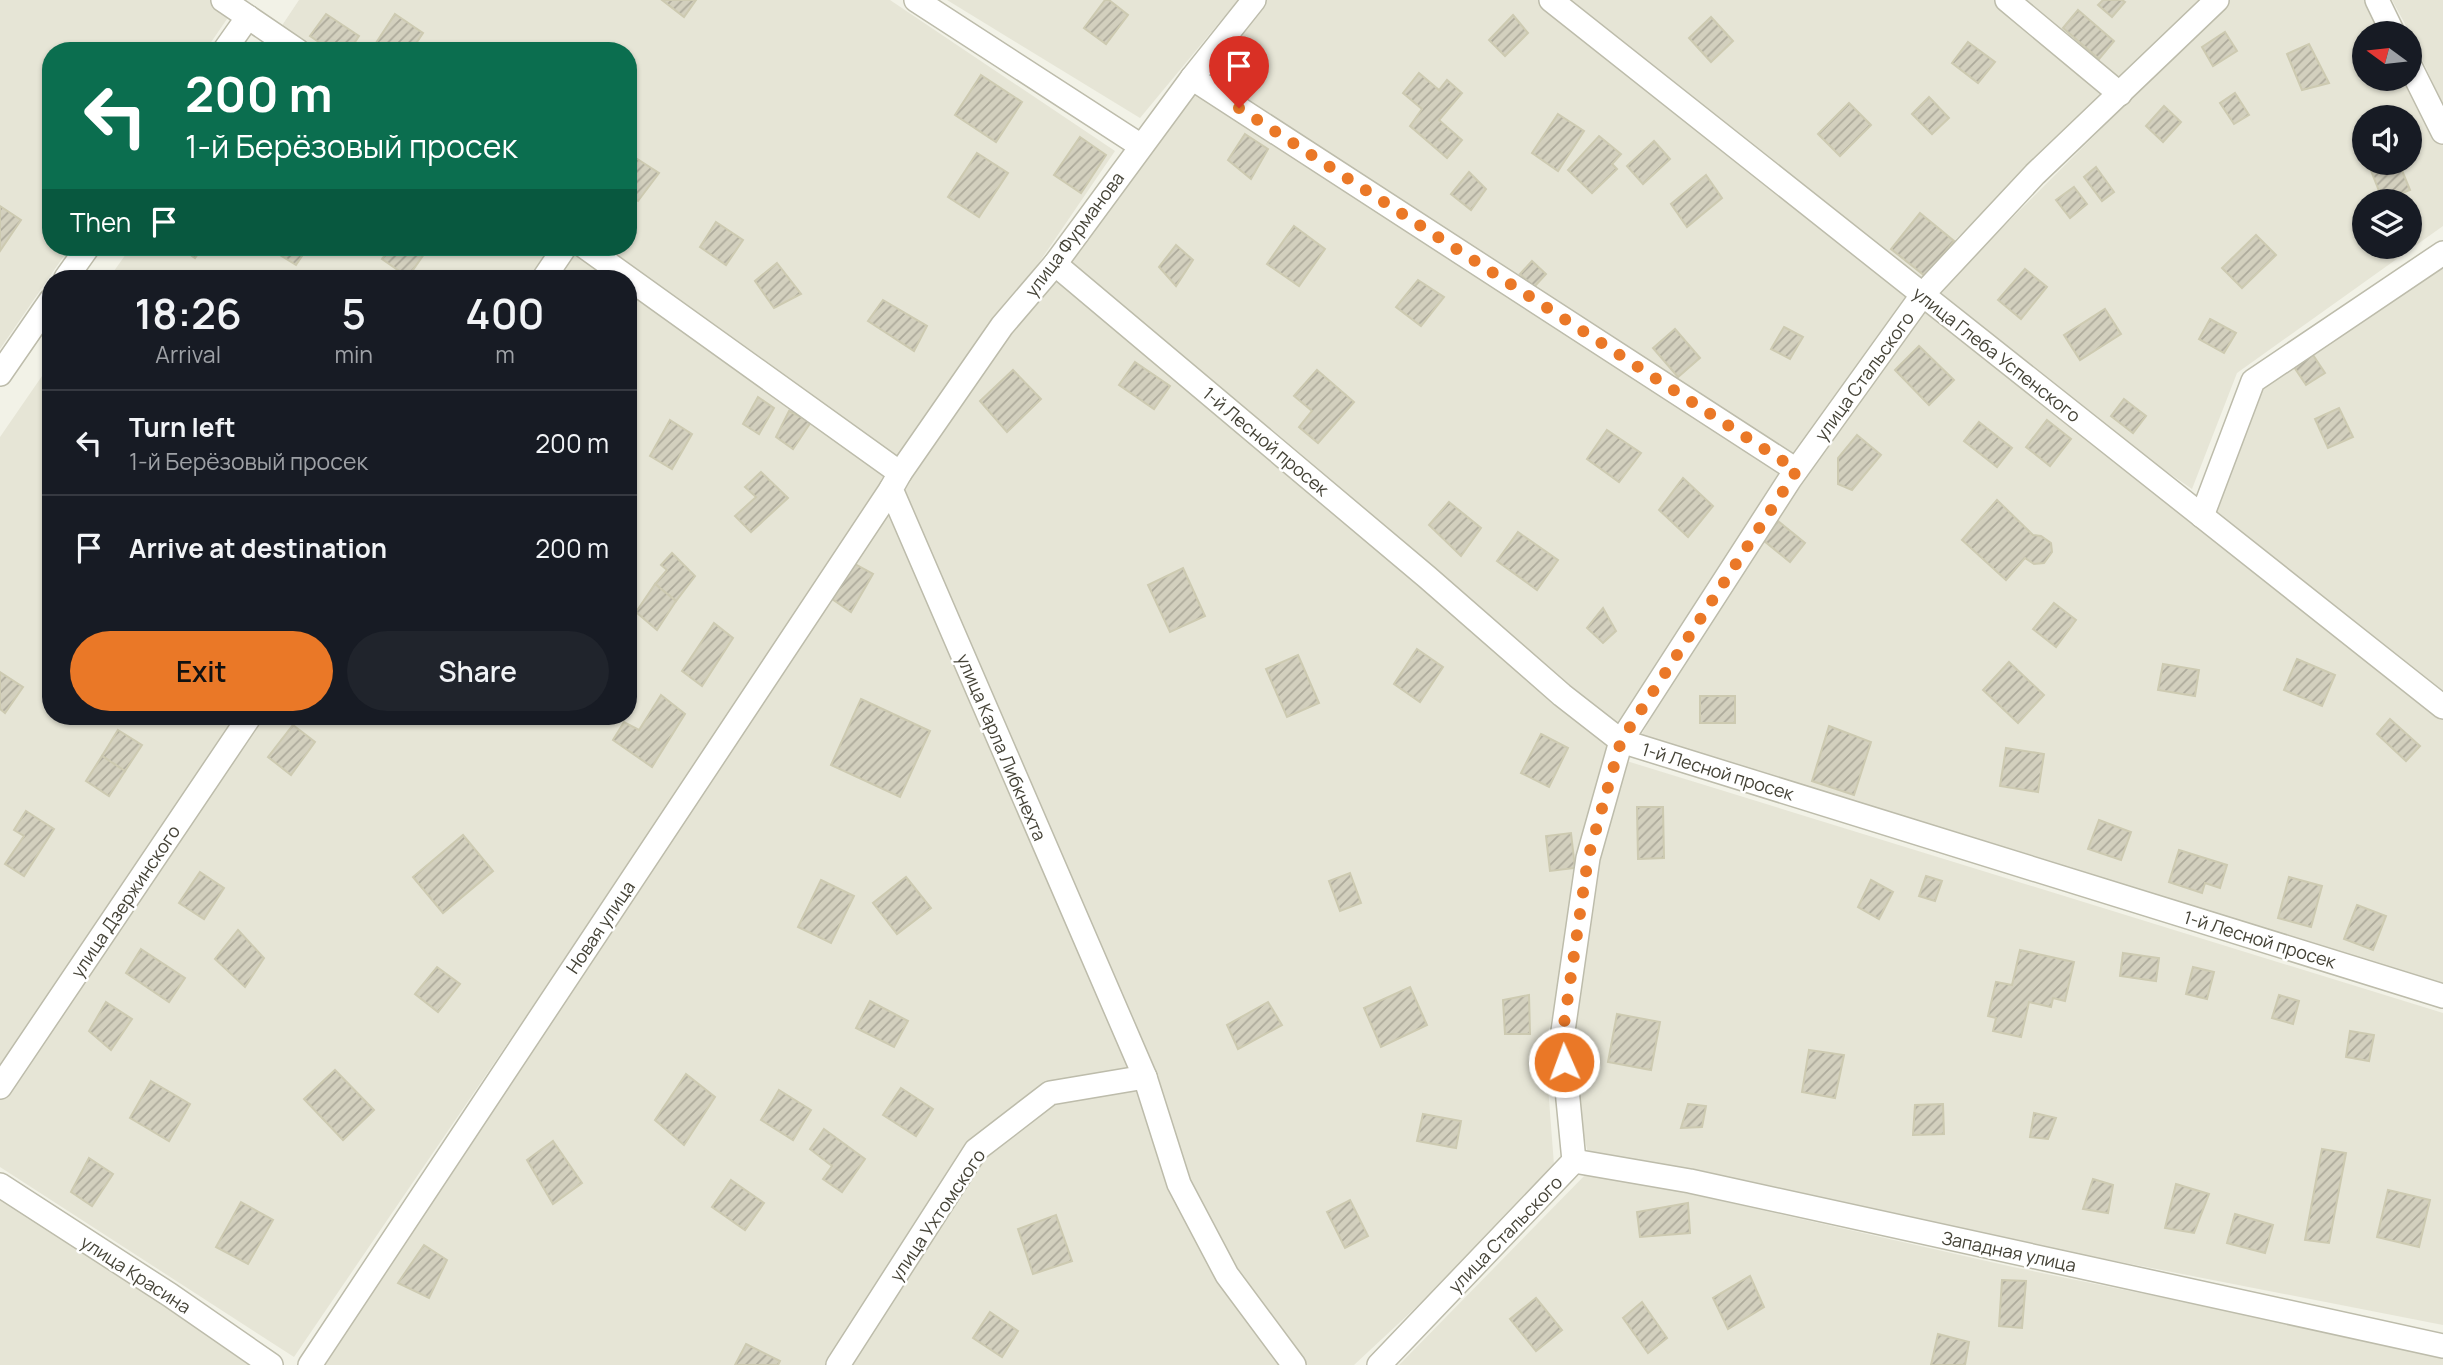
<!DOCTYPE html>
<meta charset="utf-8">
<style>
body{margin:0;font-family:Manrope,sans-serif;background:#20242c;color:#f1f3f6;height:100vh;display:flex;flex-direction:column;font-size:26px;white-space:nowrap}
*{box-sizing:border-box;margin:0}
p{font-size:23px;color:#9ea1a6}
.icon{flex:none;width:38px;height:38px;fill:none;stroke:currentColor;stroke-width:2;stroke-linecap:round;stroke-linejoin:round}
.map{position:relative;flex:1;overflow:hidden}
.drawer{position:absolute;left:42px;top:270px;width:595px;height:455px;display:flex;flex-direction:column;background:#171b24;border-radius:28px;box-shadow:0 2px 5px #0004}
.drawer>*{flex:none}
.banner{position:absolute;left:42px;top:42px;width:595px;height:214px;border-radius:28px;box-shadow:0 2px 5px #0004;background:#0b6e4f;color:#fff;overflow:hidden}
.needle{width:46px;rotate:285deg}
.tools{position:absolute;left:2352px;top:21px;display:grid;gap:14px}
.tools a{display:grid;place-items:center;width:70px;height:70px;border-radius:50%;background:#171b24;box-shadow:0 2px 5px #0004;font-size:35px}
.pin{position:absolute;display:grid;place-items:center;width:60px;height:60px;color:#fff;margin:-72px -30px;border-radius:50% 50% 50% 0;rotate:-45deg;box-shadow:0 0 7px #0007}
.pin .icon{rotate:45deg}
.me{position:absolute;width:77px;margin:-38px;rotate:358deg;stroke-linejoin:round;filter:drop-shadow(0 0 5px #0008)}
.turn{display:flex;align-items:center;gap:24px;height:147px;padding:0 28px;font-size:32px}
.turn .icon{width:91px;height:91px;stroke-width:2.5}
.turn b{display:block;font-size:49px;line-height:60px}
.then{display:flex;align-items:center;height:66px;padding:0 28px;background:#0003;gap:14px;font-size:26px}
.eta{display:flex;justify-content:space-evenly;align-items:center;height:119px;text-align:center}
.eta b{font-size:42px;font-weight:600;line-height:49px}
.primary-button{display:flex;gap:14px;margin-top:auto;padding:14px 28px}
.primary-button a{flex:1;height:80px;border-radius:42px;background:#ea7827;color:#111;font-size:28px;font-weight:600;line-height:80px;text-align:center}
.primary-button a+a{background:#20242c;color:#f1f3f6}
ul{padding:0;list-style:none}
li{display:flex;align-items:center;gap:21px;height:105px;padding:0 28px;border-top:2px solid #363941}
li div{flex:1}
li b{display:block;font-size:26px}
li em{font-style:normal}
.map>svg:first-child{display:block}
.residential{fill:#e6e5d6;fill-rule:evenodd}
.building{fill:url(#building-hatch);stroke:#cdcab1;stroke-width:2}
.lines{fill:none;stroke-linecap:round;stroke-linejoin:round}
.minor-casing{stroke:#bdbcab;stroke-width:26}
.minor{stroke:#fff;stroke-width:23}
.route{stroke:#ea7827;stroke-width:12;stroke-dasharray:0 21.6}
.labels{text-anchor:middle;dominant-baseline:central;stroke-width:5;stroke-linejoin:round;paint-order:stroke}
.street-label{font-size:18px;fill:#454337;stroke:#fff}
</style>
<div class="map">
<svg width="2443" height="1365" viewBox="0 0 2443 1365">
<defs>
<pattern id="building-hatch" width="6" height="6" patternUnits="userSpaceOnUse" patternTransform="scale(1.75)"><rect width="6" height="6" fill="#d3d0be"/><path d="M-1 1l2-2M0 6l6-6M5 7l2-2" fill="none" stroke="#adaa9b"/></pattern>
</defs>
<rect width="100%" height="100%" fill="#f2f2e7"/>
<g class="residential">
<path d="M0 0H240L205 51H51V247H70L0 349Z"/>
<path d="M299 0H890L1115 151 294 1357 0 1167V437L51 363V716H628V278H109L131 247H628V51H265Z"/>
<path d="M947 0H1238L1140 118Z"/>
<path d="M1255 0H2205L1956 239 1906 302 1616 749 1545 1047 1555 1178 1354 1365H322L904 476Z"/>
<path d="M2230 0H2368L2385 33H2364V79H2409L2443 146V226L2237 373 2192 489 2128 445 1939 291ZM2364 117H2410V163H2364ZM2364 201H2410V247H2364Z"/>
<path d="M2392 0H2443V105L2410 33Z"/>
<path d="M2443 267V990L1639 739 1654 712 1816 459 1922 308 2213 514 2257 382Z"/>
<path d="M1617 758 2443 1013V1325L1589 1158 1562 1038Z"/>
<path d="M1589 1171 2013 1267 2443 1355V1365H1399Z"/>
<path d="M0 1187 255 1365H0Z"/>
</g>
<g class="building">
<path d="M662 0H696L684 17Z"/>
<path d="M1105 0H1109L1128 15 1106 44 1084 28Z"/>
<path d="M2103 0H2122L2125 2 2112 17 2098 5Z"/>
<path d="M2078 10 2114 41 2099 59 2063 28Z"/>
<path d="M326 14 359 36 349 51H332L310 36Z"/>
<path d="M395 14 423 33 411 51H381L374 46Z"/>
<path d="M1513 15 1528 33 1505 56 1489 40Z"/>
<path d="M1711 17 1733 41 1711 62 1689 38Z"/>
<path d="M2225 32 2237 51 2213 66 2202 47Z"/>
<path d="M1968 42 1995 62 1978 83 1952 63Z"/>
<path d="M2309 44 2329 83 2302 90 2287 54Z"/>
<path d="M1419 73 1439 90 1447 80 1462 93 1439 120 1462 140 1447 158 1410 126 1422 109 1403 93Z"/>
<path d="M981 75 1022 102 996 142 955 115Z"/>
<path d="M2235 93 2249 115 2234 124 2220 103Z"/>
<path d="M1929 97 1949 118 1932 134 1912 114Z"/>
<path d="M1849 103 1871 125 1840 156 1818 134Z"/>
<path d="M2164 106 2181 122 2163 142 2146 126Z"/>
<path d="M1558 114 1584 131 1558 171 1532 153Z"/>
<path d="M1245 134 1268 149 1251 179 1228 160Z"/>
<path d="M1599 136 1621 154 1612 164 1617 169 1592 193 1568 170Z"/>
<path d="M1080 137 1106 155 1081 193 1054 175Z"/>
<path d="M1654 141 1670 159 1643 184 1627 166Z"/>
<path d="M628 153 659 173 638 201 628 194Z"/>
<path d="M977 153 1008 173 979 217 948 197Z"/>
<path d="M2368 163H2399L2410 190 2383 201Z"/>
<path d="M2096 167 2114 192 2102 201 2084 177Z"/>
<path d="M1469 172 1486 189 1471 210 1451 194Z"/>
<path d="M1706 175 1722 198 1687 227 1671 204Z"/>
<path d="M2074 187 2087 204 2070 218 2056 200Z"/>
<path d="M0 206 21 220 0 251Z"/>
<path d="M1920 213 1954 241 1925 276 1891 249Z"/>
<path d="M716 222 743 240 726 265 700 247Z"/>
<path d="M1294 226 1325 249 1299 286 1267 264Z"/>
<path d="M2256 235 2276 255 2242 288 2222 268Z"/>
<path d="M1176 245 1193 260 1176 286 1159 267Z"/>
<path d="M179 247H203L195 258Z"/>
<path d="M267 247H308L296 265Z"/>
<path d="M391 247H429L408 277 382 259Z"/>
<path d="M1532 261 1546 274 1534 287 1520 274Z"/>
<path d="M777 263 801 294 774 308 755 281Z"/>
<path d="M2025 269 2047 287 2021 319 1998 300Z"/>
<path d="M1418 280 1444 297 1421 326 1396 307Z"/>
<path d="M883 300 927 326 914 351 868 321Z"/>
<path d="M2105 309 2121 334 2080 360 2064 335Z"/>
<path d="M2210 319 2236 333 2224 353 2199 339Z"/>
<path d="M1784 327 1803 337 1790 359 1771 349Z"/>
<path d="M1675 329 1700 358 1678 377 1653 348Z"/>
<path d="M1919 346 1954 380 1929 405 1895 370Z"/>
<path d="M2311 352 2325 373 2306 385 2292 364Z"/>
<path d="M1135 362 1170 386 1154 409 1119 385Z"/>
<path d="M1013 370 1041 399 1007 432 980 401Z"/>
<path d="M1317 370 1354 402 1318 443 1299 427 1312 411 1294 396Z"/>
<path d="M758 397 774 408 759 434 743 424Z"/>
<path d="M2124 399 2146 416 2133 433 2111 416Z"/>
<path d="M2339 408 2353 437 2328 448 2315 419Z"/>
<path d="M789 411 811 422 793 449 776 437Z"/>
<path d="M670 420 692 434 672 469 650 456Z"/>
<path d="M2047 420 2071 439 2050 466 2026 447Z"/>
<path d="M1979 422 2012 448 1997 467 1964 441Z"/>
<path d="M1607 430 1641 453 1619 482 1587 459Z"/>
<path d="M1857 435 1881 455 1852 490 1838 484V458Z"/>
<path d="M761 472 788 498 751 532 735 516 756 497 745 487Z"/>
<path d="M1683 478 1713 506 1688 537 1659 510Z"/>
<path d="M1997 500 2033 535 2041 536 2051 543 2052 552 2044 563 2034 564 2025 558 2006 580 1962 540Z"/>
<path d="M1449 502 1481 528 1461 556 1429 525Z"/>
<path d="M1778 521 1805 543 1790 562 1763 540Z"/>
<path d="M1518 532 1558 560 1537 590 1497 561Z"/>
<path d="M672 553 695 576 676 601 655 584 667 570 661 565Z"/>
<path d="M855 564 873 574 851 612 832 599Z"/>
<path d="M1183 568 1205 616 1170 632 1148 585Z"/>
<path d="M655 584 676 601 657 630 636 612Z"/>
<path d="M2054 603 2076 620 2056 647 2033 629Z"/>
<path d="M1603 608 1616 631 1603 643 1587 628Z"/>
<path d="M714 623 733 638 702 686 682 671Z"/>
<path d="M1417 649 1443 667 1420 702 1394 684Z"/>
<path d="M1298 655 1319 703 1287 717 1266 669Z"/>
<path d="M2297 659 2335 675 2322 706 2284 690Z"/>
<path d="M2009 662 2044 695 2018 723 1983 690Z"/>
<path d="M2163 664 2199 670 2195 696 2158 690Z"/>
<path d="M0 672 23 687 5 713 0 709Z"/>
<path d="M661 695 685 714 652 767 613 740 624 722 639 730Z"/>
<rect x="1700" y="696" width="35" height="27"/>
<path d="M861 699 930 731 900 797 831 765Z"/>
<path d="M2390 719 2420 746 2406 761 2377 734Z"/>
<path d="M293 725 315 742 291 775 268 757Z"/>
<path d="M1829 726 1871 742 1854 795 1812 781Z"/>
<path d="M118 730 142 745 125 771 102 756Z"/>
<path d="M1541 734 1568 748 1549 787 1521 773Z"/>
<path d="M2006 748 2044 754 2038 792 2000 786Z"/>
<path d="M102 756 125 771 109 796 86 781Z"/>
<path d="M1637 807H1663L1664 858 1638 859Z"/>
<path d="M26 811 54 829 24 876 5 864 24 836 14 830Z"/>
<path d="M2099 820 2131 832 2121 860 2088 849Z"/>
<path d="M1571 833 1575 868 1550 871 1546 836Z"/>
<path d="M463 835 493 871 443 913 413 877Z"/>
<path d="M2179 850 2227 865 2220 888 2205 883 2202 893 2169 882Z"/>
<path d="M200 872 224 888 204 919 179 903Z"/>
<path d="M1350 873 1361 903 1340 911 1329 881Z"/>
<path d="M1926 876 1942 881 1935 901 1919 896Z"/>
<path d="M906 877 931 908 897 934 873 903Z"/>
<path d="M2289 877 2322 886 2311 927 2278 918Z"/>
<path d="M821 880 854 896 831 943 798 927Z"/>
<path d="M1871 880 1893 892 1879 919 1858 907Z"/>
<path d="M2357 905 2386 916 2373 950 2344 939Z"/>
<path d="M238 930 264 958 245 987 215 959Z"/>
<path d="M141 949 185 978 169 1002 126 973Z"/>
<path d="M2020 950 2074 962 2065 1001 2053 998 2051 1007 2029 1002 2021 1037 1993 1031 1996 1018 1988 1016 1996 982 2012 985Z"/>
<path d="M2123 953 2159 958 2156 981 2120 976Z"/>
<path d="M437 967 460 984 438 1012 415 994Z"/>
<path d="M2193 967 2214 972 2207 999 2186 994Z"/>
<path d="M1410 987 1427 1025 1381 1047 1364 1008Z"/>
<path d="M1529 995 1530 1034H1505L1503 1000Z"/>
<path d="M2279 995 2299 1001 2293 1024 2272 1018Z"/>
<path d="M870 1001 908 1021 894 1047 856 1028Z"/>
<path d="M106 1002 132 1019 111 1050 89 1031Z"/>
<path d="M1268 1002 1282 1025 1238 1049 1227 1025Z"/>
<path d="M1617 1014 1660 1022 1651 1070 1608 1062Z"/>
<path d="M2350 1031 2374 1035 2369 1061 2346 1057Z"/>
<path d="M1809 1050 1844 1055 1835 1098 1802 1092Z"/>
<path d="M335 1070 374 1110 343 1140 304 1099Z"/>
<path d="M686 1074 715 1097 684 1145 655 1120Z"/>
<path d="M151 1081 190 1104 169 1141 130 1118Z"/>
<path d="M901 1088 933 1109 916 1136 883 1115Z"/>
<path d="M779 1090 811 1110 793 1140 761 1120Z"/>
<path d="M1688 1104 1706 1106 1702 1127 1681 1128Z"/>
<path d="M1943 1104 1944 1134 1913 1135 1915 1105Z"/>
<path d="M2034 1113 2056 1118 2048 1139 2030 1137Z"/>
<path d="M1423 1114 1461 1121 1456 1148 1417 1141Z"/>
<path d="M824 1129 865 1159 842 1192 823 1179 832 1166 810 1149Z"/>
<path d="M553 1141 582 1183 553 1204 527 1160Z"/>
<path d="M2322 1149 2346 1153 2329 1243 2305 1240Z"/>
<path d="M89 1158 113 1174 92 1206 71 1192Z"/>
<path d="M2093 1179 2113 1185 2108 1213 2083 1209Z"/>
<path d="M731 1180 764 1203 745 1230 712 1207Z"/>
<path d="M2176 1184 2209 1194 2194 1233 2165 1228Z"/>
<path d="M2388 1190 2430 1200 2419 1247 2377 1237Z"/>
<path d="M1350 1200 1368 1236 1345 1248 1327 1212Z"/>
<path d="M241 1202 273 1220 248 1264 216 1247Z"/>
<path d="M1688 1203 1690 1233 1640 1237 1637 1212Z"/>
<path d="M2235 1214 2273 1225 2265 1253 2227 1243Z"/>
<path d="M1056 1215 1072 1261 1033 1274 1018 1229Z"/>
<path d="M424 1245 447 1260 429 1298 398 1283Z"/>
<path d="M1750 1276 1764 1307 1728 1329 1713 1298Z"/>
<path d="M2002 1280 2026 1281 2022 1328 1999 1326Z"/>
<path d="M1536 1298 1562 1330 1536 1351 1510 1319Z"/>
<path d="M1642 1302 1667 1338 1648 1353 1623 1318Z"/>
<path d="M990 1312 1018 1331 1002 1357 973 1338Z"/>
<path d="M1938 1334 1969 1342 1965 1365H1931Z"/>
<path d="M746 1344 780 1361 778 1365H735Z"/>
</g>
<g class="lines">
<g class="minor-casing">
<g id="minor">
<path d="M223 0 298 51"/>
<path d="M916 0 1141 146"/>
<path d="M1551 0 2443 707"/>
<path d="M2007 0 2120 94"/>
<path d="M2377 0 2393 33"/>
<path d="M224 51 248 17"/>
<path d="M2410 66 2443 132"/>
<path d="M1192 78 1796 470"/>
<path d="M585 247 900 473 891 489 1145 1077 1179 1184 1227 1275 1294 1365"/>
<path d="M1055 264 1427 577 1562 695 1621 741 2443 996"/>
<path d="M66 278 88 247"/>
<path d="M544 278 565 247"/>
<path d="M0 374 51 300"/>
<path d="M900 473 1002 326 1055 264 1192 78 1254 0"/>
<path d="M2202 516 2253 381 2443 253"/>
<path d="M0 1087 250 716"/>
<path d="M1574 1161 1690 1181 2443 1346"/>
<path d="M0 1185 170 1295 271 1365"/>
<path d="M310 1365 891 489"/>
<path d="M838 1365 976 1150 1050 1093 1145 1077"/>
<path d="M1379 1365 1574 1161 1562 1038 1588 858 1621 741 1790 479 1923 294 2035 174 2217 0"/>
</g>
</g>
<use href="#minor" class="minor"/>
</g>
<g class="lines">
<path class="route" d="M1239 108 1797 470 1621 741 1588 858 1562 1038 1564 1062"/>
</g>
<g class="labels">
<g class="street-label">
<text transform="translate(1074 234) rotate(-53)">улица Фурманова</text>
<text transform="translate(1997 354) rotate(38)">улица Глеба Успенского</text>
<text transform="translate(1864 376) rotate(-54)">улица Стальского</text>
<text transform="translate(1266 441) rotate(40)">1-й Лесной просек</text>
<text transform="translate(1002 747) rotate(67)">улица Карла Либкнехта</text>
<text transform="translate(1718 771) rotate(17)">1-й Лесной просек</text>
<text transform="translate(125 901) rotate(-56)">улица Дзержинского</text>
<text transform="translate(600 927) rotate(-56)">Новая улица</text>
<text transform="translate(2260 939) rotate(17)">1-й Лесной просек</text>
<text transform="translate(937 1215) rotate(-56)">улица Ухтомского</text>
<text transform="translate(1505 1234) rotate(-46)">улица Стальского</text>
<text transform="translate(2009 1251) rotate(12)">Западная улица</text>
<text transform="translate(136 1274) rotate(33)">улица Красина</text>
</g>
</g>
</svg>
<div class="tools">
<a><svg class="needle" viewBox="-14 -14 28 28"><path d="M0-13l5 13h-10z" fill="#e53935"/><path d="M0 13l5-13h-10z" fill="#9ea1a6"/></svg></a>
<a><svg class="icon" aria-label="sound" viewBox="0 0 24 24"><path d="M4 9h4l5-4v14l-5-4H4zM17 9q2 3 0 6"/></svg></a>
<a><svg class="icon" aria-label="layers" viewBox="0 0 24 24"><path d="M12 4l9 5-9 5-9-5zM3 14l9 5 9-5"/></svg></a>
</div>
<div class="pin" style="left:1239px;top:108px;background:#d93025"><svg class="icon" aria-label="arrive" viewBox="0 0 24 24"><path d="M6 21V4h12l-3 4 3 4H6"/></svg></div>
<svg class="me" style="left:1564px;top:1062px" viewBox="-20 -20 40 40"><circle r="17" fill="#ea7827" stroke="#fff" stroke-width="3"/><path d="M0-11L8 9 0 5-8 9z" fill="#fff"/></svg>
<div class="banner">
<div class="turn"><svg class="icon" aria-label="left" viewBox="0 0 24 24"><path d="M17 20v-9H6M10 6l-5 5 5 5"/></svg><div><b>200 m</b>1-й Берёзовый просек</div></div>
<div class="then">Then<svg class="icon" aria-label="arrive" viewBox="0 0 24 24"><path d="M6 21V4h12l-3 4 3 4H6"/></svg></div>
</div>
<section class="drawer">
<div class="eta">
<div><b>18:26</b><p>Arrival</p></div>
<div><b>5</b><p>min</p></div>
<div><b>400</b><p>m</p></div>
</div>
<ul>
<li><svg class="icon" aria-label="left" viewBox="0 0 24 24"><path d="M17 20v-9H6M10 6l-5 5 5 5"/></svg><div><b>Turn left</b><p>1-й Берёзовый просек</p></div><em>200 m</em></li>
<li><svg class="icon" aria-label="arrive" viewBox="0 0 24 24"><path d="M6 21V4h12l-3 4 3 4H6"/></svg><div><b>Arrive at destination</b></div><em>200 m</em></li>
</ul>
<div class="primary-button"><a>Exit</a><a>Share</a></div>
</section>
</div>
